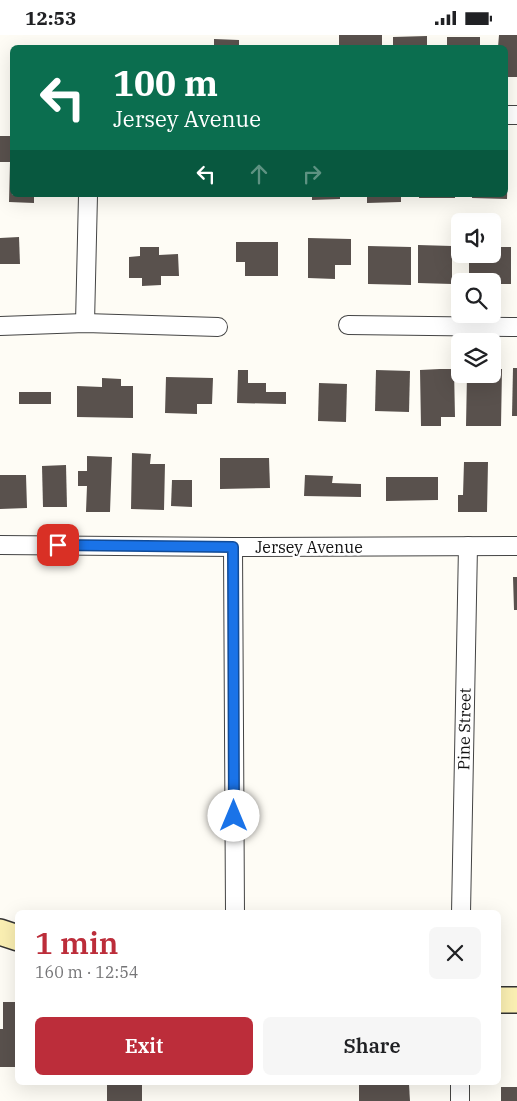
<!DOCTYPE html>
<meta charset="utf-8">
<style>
body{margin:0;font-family:"IBM Plex Serif",serif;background:#f6f6f6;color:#202124;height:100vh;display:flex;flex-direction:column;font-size:19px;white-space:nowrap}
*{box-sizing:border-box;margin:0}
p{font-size:16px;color:#757577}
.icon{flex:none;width:28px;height:28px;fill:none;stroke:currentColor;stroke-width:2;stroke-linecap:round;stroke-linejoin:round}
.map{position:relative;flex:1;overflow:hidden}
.panel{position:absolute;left:15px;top:875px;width:486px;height:175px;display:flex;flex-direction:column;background:#fff;border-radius:8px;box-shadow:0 5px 20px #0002}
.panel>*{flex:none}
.hud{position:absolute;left:10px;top:10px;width:498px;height:152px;border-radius:8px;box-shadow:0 5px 20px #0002;background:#0b6e4f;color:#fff;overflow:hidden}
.controls{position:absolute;left:451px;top:178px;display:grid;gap:10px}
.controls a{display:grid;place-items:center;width:50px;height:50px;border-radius:8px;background:#fff;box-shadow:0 5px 20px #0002;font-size:25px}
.pin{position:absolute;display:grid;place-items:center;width:42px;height:42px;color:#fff;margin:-21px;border-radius:10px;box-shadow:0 2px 8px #0006}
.me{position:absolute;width:55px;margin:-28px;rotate:0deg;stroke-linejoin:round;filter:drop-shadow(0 0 4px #0008)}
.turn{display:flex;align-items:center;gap:18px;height:105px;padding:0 20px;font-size:22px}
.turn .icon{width:65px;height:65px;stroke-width:2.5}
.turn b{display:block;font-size:35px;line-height:42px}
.lanes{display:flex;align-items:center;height:48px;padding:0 20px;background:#0003;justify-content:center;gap:25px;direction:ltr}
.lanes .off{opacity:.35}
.round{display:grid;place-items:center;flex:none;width:52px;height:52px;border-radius:8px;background:#f6f6f6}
.head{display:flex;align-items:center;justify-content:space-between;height:85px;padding:0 20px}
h1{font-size:30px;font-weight:600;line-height:38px;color:#bc2d3a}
.button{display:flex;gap:10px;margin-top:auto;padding:10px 20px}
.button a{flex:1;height:58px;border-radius:8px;background:#bc2d3a;color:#fff;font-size:20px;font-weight:600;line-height:58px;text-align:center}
.button a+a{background:#f6f6f6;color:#202124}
.status{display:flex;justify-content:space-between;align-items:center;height:35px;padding:0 25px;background:#fff;direction:ltr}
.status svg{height:14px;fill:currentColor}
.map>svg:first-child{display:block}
.building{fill:#59514d}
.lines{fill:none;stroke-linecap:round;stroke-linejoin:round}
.minor-casing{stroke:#444;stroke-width:20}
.secondary-casing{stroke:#333;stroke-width:28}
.minor{stroke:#fff;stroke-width:18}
.secondary{stroke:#fbf0b3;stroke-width:25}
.route-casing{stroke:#114b97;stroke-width:12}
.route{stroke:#1a73e8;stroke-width:9}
.labels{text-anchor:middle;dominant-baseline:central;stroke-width:5;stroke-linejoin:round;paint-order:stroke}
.street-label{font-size:16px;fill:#111;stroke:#fff}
</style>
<div class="status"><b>12:53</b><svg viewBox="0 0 49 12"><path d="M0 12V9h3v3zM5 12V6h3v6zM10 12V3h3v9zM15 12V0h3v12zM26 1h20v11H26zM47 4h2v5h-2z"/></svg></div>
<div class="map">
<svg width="517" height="1066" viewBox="0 0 517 1066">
<rect width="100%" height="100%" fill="#fefcf5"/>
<g class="building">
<rect x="339" y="0" width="43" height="12"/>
<path d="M499 0H517V42H505V12H498Z"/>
<path d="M427 1V12H393V2Z"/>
<rect x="447" y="2" width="33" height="10"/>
<path d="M214 4 239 5V12H214Z"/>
<path d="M0 101H12V160H34V168L9 167 10 127H0Z"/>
<path d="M505 124H508L507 164 472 163V160H505Z"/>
<path d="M312 160H347V162H340V164L312 165Z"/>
<path d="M367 160H401V167L367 168Z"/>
<rect x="419" y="160" width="36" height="3"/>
<path d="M19 202 20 229H0V203Z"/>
<path d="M308 203 351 204V230H335V244L308 243Z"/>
<path d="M236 207H278V241H245V227H236Z"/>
<path d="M418 210 452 211V249L418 248Z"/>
<path d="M368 211 411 212V250L368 249Z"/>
<path d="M140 212H159V220L178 219 179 241H161V250L142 251V243H129V222L140 221Z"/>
<path d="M492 212H511V249H492V246H469V219H492Z"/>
<path d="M513 333H517V381H512Z"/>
<path d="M440 334H454L455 382H441V391H421L420 335Z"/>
<path d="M492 334H502L501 391H466L467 339H492Z"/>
<path d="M238 335H248V348H266V357H286V369L237 368Z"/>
<path d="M376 335 410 336 409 377 375 376Z"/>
<path d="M166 342 213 343 212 369H197V379L165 378Z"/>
<path d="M102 343 121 344V351H133V383L77 382V351L102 352Z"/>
<path d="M319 348 347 349 346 387 318 386Z"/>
<rect x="19" y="357" width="32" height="12"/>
<path d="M132 418 151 419 150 429H165L164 475 131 474Z"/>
<path d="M87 421 112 422 110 477H86L87 451H78V436H87Z"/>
<path d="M220 423H269L270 453 220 454Z"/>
<path d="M464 427H488L487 477H458V460H463Z"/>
<path d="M66 430 67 472H43L42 431Z"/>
<path d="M0 440H26L27 473 0 474Z"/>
<path d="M305 440 333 441 332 448 361 449V462L304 461Z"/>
<path d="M386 442H438V465L386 466Z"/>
<path d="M172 445H192V472L171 471Z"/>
<path d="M513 542H517V575H514Z"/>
<path d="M3 967H18V1032H0V994H3Z"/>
<rect x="107" y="1048" width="35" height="18"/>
<path d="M409 1049 410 1066H359V1050Z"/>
<rect x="501" y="1052" width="16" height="14"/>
</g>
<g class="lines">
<g class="minor-casing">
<g id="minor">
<path d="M505 80H517"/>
<path d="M85 288 88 160"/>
<path d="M348 290 517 292"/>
<path d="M0 291 85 288 218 292"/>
<path d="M0 510 233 512 517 511"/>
<path d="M233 512 235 878"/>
<path d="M461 878 468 511"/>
<path d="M460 1066V1048"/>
</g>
</g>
<g class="secondary-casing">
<g id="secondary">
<path d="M0 897 18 903"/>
<path d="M499 965H517"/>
</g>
</g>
<use href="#minor" class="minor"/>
<use href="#secondary" class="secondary"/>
</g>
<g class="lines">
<g class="route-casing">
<path id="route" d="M58 510 233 512 234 781"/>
</g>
<use href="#route" class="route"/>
</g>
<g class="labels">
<g class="street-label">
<text x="309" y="512">Jersey Avenue</text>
<text transform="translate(464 694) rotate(-89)">Pine Street</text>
</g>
</g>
</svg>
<div class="controls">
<a><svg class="icon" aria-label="sound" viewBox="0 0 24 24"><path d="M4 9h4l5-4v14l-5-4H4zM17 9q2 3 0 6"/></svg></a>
<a><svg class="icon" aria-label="search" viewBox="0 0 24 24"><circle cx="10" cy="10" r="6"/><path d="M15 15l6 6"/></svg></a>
<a><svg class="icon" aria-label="layers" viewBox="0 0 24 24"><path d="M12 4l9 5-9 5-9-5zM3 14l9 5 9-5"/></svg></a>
</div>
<div class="pin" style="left:58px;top:510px;background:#d93025"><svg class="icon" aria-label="arrive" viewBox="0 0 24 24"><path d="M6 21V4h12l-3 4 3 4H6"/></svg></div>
<svg class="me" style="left:234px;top:781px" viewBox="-20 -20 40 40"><circle r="19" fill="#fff"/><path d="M0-13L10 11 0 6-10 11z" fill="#1a73e8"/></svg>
<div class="hud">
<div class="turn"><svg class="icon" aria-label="left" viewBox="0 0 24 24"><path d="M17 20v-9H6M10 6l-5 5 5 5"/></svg><div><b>100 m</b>Jersey Avenue</div></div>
<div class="lanes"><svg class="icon" aria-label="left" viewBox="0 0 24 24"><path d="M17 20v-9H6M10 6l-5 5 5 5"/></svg><svg class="icon off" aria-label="ahead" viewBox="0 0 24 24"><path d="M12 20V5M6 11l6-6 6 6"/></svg><svg class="icon off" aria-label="right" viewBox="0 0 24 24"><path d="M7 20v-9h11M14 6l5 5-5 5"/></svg></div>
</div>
<section class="panel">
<div class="head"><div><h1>1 min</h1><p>160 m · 12:54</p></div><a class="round"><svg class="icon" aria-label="close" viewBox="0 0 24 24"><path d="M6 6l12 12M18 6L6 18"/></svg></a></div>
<div class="button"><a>Exit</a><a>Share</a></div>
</section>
</div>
